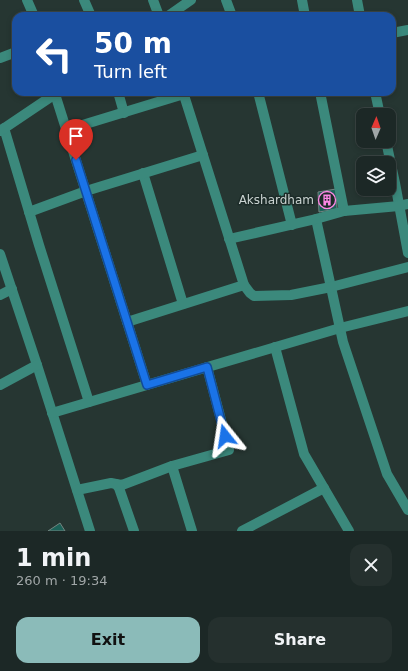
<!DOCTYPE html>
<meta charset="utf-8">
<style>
body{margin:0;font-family:"DejaVu Sans",sans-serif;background:#25302e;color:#f1f3f6;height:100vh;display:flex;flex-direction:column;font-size:15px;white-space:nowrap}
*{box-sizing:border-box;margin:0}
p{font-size:13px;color:#a0a6a7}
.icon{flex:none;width:22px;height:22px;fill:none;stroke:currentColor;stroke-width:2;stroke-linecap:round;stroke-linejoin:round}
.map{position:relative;height:531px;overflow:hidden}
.drawer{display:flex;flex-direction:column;background:#1c2826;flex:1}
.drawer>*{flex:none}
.banner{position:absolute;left:12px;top:12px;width:384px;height:84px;border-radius:12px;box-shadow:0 2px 6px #0003,0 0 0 1px #3a4443;background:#1a4fa0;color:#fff;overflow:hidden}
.needle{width:26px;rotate:2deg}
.fabs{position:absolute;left:356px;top:108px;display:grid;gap:8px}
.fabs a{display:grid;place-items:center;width:40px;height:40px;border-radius:8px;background:#1c2826;box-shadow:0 2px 6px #0003,0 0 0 1px #3a4443;font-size:20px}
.pin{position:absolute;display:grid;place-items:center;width:34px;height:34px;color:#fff;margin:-41px -17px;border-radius:50% 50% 50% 0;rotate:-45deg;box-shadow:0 0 4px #0007}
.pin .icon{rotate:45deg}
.me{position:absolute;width:44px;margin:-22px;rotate:345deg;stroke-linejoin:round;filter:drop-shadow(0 0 3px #0008)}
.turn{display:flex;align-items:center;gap:14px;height:84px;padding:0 16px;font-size:18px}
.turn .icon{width:52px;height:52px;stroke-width:2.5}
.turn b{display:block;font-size:28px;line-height:34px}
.round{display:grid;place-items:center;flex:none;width:42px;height:42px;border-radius:12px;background:#25302e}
.overview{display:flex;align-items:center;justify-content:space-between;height:68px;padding:0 16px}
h1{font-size:24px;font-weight:600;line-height:30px}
.button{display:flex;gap:8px;margin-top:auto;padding:8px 16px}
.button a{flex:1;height:46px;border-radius:12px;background:#8bbbb9;color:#111;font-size:16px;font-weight:600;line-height:46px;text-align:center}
.button a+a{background:#25302e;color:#f1f3f6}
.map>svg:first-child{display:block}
.building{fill:#1c6258;stroke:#738581}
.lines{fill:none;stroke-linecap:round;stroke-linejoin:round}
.minor{stroke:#3b897c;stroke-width:10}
.route-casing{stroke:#114b97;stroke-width:10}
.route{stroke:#1a73e8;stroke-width:7}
.labels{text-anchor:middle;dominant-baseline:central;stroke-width:3;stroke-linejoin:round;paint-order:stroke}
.poi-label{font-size:12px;fill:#cad3d1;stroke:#1c2b28;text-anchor:end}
</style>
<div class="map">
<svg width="408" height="531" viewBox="0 0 408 531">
<rect width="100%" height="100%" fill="#263632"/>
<g class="building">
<path d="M336 189 337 209 319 212 318 192Z"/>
<path d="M60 523 65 531H48Z"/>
</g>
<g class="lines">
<g class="minor">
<path d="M27 0 34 16"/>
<path d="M84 0 91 16"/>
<path d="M153 0 159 16"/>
<path d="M226 0 232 16"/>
<path d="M302 0 305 16"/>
<path d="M357 0 360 16"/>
<path d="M168 16 191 0"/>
<path d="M392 33 408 30"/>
<path d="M0 58 16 52"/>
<path d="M118 92 124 113"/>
<path d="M258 92 292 225"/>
<path d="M320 92 344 211 316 219 343 342 387 474 408 510"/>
<path d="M375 92 380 115"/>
<path d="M55 94 147 385"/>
<path d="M4 128 39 245 89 402"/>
<path d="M66 130 184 94"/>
<path d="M0 131 58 92"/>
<path d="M386 141 395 183 408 253"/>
<path d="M143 173 183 304"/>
<path d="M344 211 399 206 408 204"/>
<path d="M29 212 86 191 203 155"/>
<path d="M229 239 316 219"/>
<path d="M0 254 37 365 90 531"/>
<path d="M244 285 250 293 254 296 291 295 331 287 408 267"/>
<path d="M0 295 12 289"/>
<path d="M127 322 244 285 183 92"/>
<path d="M275 347 304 454 349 531"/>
<path d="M0 385 37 365"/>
<path d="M52 413 340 328 408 311"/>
<path d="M116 484 122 485 172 466"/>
<path d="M77 490 111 483 116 484 119 488 134 531"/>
<path d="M192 531 172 466 229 450 207 367"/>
<path d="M242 531 324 488"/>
</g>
</g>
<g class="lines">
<g class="route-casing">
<path id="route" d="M76 160 147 385 207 367 225 436"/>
</g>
<use href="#route" class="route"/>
</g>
<defs>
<g id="building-ring" transform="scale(0.9)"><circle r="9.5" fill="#1c2b28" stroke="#fc86e4" stroke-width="1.5"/><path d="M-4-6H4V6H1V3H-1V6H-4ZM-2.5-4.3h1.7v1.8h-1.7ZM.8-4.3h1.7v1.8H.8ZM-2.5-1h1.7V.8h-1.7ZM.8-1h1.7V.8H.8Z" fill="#fc86e4"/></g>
</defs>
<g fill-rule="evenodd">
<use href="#building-ring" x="327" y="200"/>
</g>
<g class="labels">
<g class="poi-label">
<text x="314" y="200">Akshardham</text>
</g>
</g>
</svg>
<div class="fabs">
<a><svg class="needle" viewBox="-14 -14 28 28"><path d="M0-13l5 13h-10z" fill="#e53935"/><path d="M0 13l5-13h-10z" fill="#a0a6a7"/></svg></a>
<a><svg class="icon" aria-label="layers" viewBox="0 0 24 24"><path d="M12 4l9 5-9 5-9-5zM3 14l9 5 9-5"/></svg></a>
</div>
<div class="pin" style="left:76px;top:160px;background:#d93025"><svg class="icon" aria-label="arrive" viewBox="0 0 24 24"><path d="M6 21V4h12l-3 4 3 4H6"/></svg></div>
<svg class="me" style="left:225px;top:436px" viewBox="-20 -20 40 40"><path d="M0-17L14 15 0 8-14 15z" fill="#1a73e8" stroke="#fff" stroke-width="4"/></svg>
<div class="banner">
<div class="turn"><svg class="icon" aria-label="left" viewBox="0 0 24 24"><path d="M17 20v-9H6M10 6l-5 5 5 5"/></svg><div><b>50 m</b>Turn left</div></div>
</div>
</div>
<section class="drawer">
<div class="overview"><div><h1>1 min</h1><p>260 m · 19:34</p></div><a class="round"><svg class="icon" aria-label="close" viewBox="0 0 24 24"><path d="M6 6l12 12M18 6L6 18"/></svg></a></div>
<div class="button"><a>Exit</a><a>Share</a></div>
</section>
